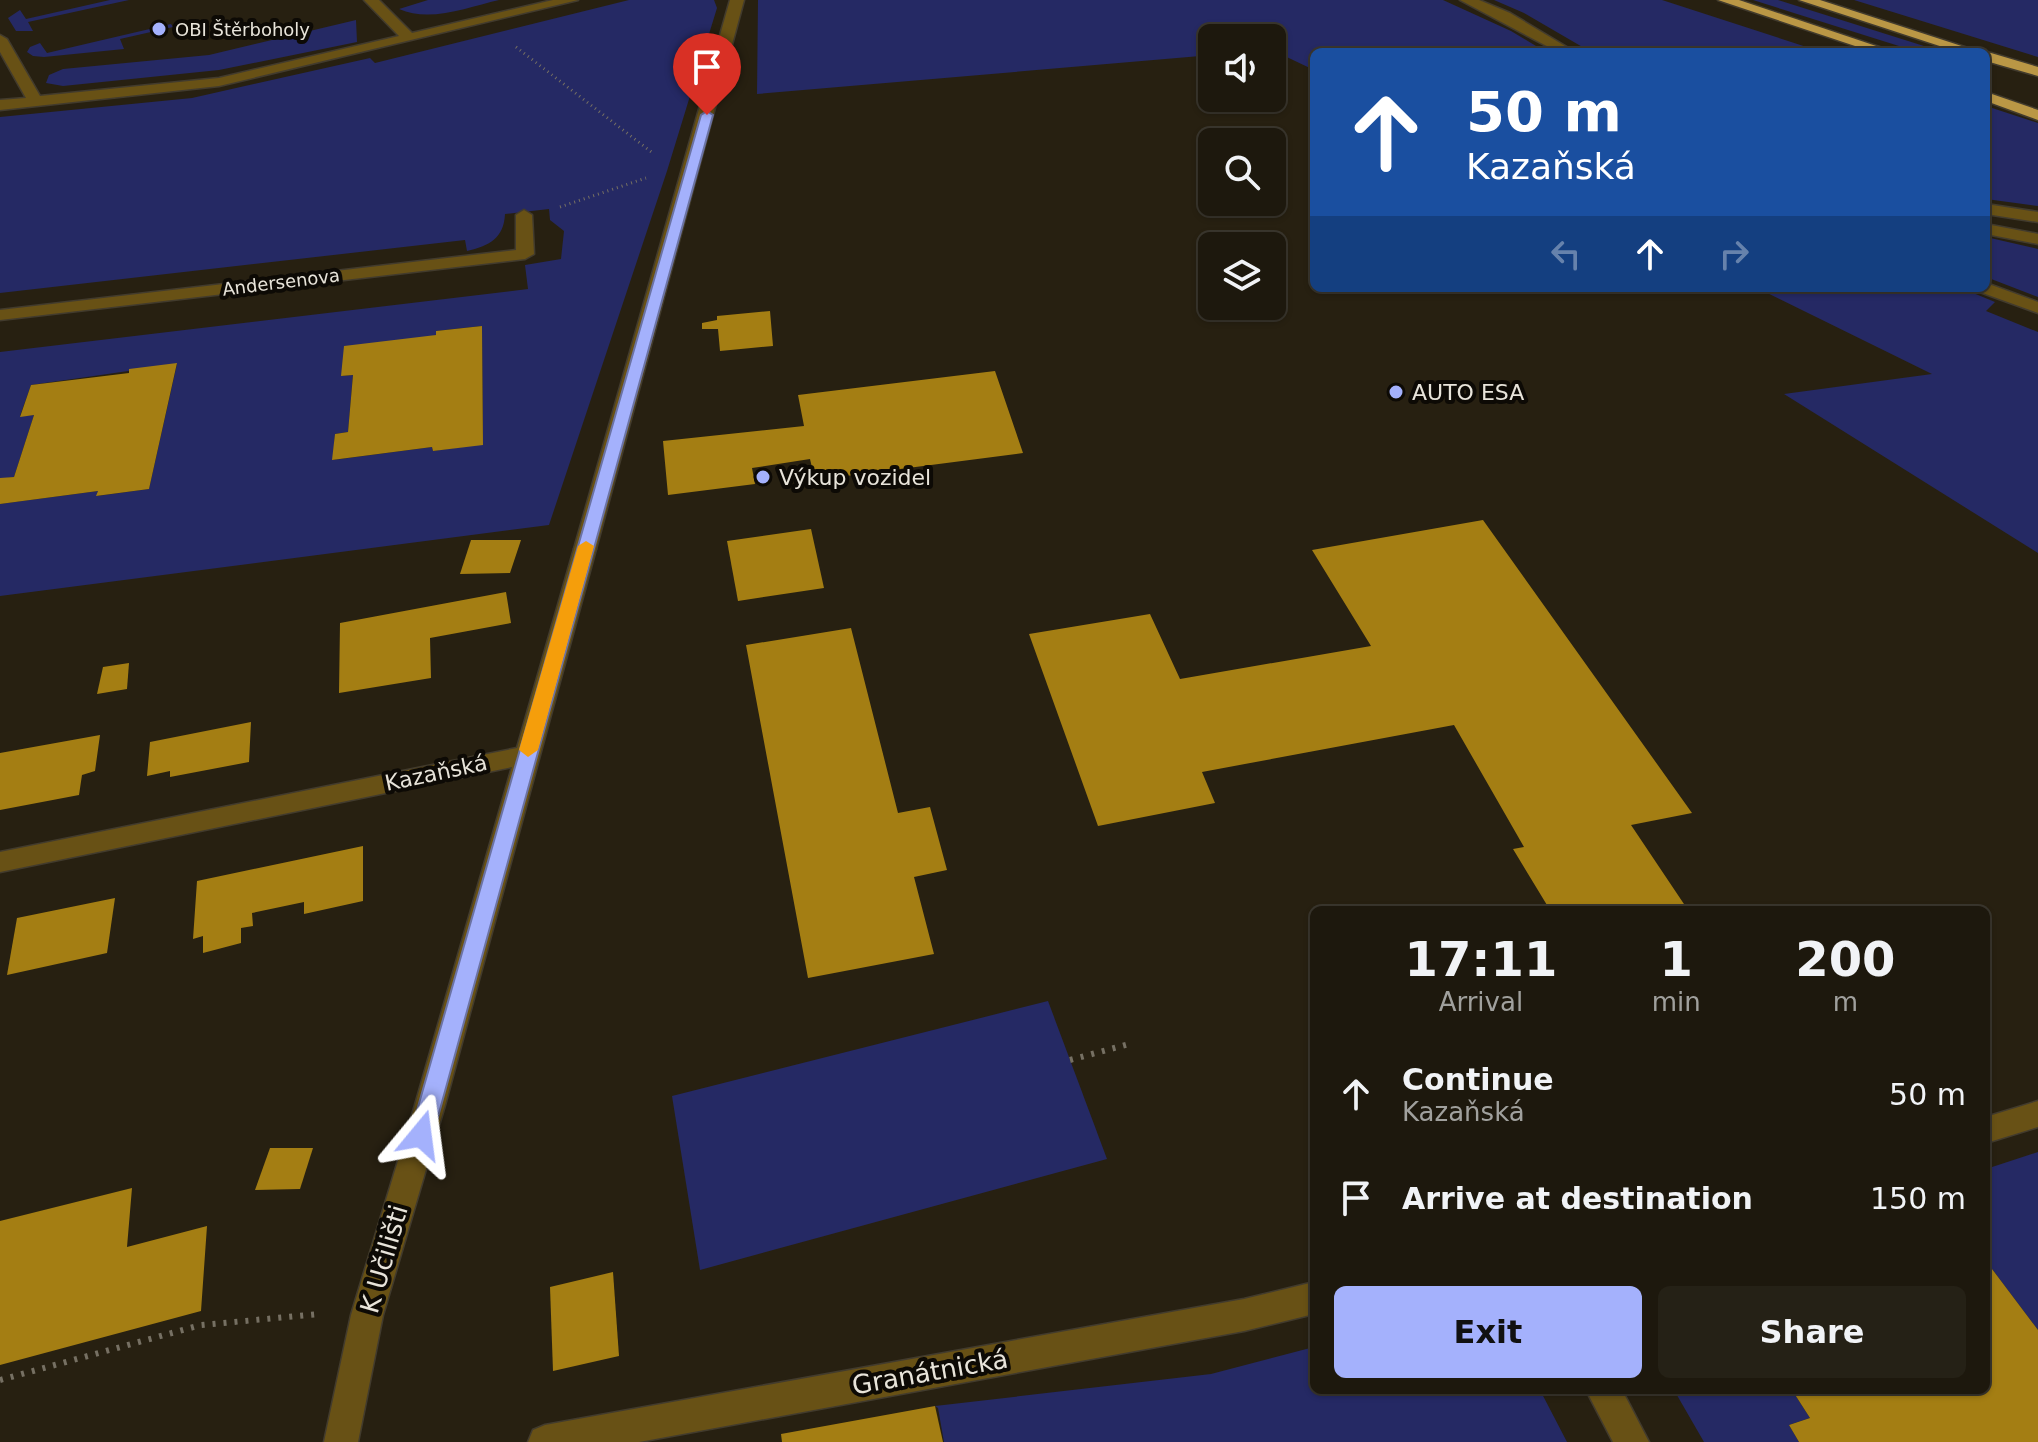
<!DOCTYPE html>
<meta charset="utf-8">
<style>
body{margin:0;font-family:"DejaVu Sans",sans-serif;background:#252116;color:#f1f3f6;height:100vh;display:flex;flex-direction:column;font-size:30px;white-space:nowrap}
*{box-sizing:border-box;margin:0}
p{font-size:26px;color:#a0a09d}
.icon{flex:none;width:44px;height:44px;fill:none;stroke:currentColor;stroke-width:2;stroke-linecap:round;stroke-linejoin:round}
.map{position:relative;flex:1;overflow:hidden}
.details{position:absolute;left:1310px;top:906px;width:680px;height:488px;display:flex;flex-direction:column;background:#1d180d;border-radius:12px;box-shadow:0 2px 6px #0004,0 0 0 2px #3b372e}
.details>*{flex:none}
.top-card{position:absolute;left:1310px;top:48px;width:680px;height:244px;border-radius:12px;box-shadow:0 2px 6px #0004,0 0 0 2px #3b372e;background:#1a4fa0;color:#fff;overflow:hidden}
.tools{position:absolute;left:1198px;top:24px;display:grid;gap:16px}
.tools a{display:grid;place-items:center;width:88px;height:88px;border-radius:12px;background:#1d180d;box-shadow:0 2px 6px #0004,0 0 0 2px #3b372e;font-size:40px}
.pin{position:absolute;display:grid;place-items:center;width:68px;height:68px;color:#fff;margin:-82px -34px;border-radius:50% 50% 50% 0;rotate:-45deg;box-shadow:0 0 8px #0007}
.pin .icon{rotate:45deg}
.me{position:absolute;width:88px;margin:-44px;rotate:16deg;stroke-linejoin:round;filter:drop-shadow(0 0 6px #0008)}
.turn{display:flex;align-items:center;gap:28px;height:168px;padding:0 24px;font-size:36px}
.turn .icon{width:104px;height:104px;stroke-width:2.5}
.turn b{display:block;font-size:56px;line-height:68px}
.lanes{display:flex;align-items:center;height:76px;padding:0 24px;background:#0003;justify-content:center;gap:40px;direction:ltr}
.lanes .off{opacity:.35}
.eta{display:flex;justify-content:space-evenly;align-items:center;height:136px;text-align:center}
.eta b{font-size:48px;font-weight:600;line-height:56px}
.button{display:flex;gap:16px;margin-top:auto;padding:16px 24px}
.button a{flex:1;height:92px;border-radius:12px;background:#a4b1fc;color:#111;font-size:32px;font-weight:600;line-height:92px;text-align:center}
.button a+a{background:#252116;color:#f1f3f6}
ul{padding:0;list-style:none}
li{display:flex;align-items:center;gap:24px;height:104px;padding:0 24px}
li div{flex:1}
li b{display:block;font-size:30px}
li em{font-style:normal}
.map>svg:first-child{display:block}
.green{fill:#252964;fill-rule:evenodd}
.building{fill:#a47e13}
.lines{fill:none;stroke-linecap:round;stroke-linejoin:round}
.lane-casing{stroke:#423b2d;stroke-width:3}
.street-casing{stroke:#423b2d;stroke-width:3}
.highway-casing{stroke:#423b2d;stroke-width:3}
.path-far1{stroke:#767063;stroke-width:3;stroke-dasharray:1 4;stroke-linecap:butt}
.path{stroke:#767063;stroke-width:6;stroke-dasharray:3 8;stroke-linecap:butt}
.lane{fill:#685115;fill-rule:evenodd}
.street{fill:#685115;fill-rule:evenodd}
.highway{fill:#ba9745;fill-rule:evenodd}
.route{fill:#a4b1fc;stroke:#6b73a4;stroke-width:2}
.slow{fill:#f59e0b}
.poi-dot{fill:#a4b1fc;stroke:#0d0a05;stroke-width:3}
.labels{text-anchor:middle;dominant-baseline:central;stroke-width:8;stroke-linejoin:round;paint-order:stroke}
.far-poi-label{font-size:18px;fill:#e8e4da;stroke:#0d0a05;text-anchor:start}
.far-street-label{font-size:18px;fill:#e8e4da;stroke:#0d0a05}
.poi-label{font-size:22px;fill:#e8e4da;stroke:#0d0a05;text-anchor:start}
.street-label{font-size:22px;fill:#e8e4da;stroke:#0d0a05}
.near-street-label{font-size:26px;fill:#e8e4da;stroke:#0d0a05}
</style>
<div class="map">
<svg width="2038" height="1442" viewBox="0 0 2038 1442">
<rect width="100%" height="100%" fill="#272011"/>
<g class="green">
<path d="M110 0H129L28 22 33 31H16L8 18 20 10 26 19Z"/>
<path d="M428 0H499C468 7 430 23 399 9Z"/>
<path d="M629 0H714L717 8 667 171 549 525 0 596V504L98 491 97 496 149 489 177 364 31 385 20 416 34 415 14 477 0 479V352L528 289 525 265 561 259 564 231 550 220 549 209 505 214C504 238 489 246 467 251L465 240 0 293V117L192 98 370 58 375 63ZM482 326 483 444 433 451 432 447 333 460 335 434 348 432 353 375 341 376 436 335V331Z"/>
<path d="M758 0H1443L1511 31 1546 52H1314V70L1272 50V38H1212V55L757 94Z"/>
<path d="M1494 0H1662L1822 52H1591L1524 13Z"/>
<path d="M1753 0H1778L1943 52H1918Z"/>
<path d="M1854 0H2038V57Z"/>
<path d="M356 20 357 42 219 70 63 86 46 83 49 75 63 69 209 55Z"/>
<path d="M171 24 173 27 120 39 124 49 44 57 33 56 27 52 30 47 40 43 47 53Z"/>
<path d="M1986 106 2038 123V206L1986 199Z"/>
<path d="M1986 237 2038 249V297L1986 277Z"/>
<path d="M1757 288H1961L1995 302 1986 311 2038 332V553L1784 394 1932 374Z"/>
<path d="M1048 1001 1107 1159 700 1270 672 1096Z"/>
<path d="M2038 1152V1330L1986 1261V1169Z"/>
<path d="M1314 1347V1390H1540L1567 1442H944L938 1408 935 1406 1211 1374Z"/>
<path d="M1674 1390H1792L1810 1418 1789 1425 1799 1442H1704Z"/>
</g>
<g class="building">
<path d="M770 311 773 346 720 351 718 329H702V323L717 320V316Z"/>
<path d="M482 326 483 445 433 451 432 447 332 460 335 434 348 432 353 375 341 376 344 346 436 335V331Z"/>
<path d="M177 363 149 489 96 496 98 491 0 504V478L14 477 34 415 20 417 31 385 129 373V369Z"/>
<path d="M995 371 1023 453 815 480 810 459 752 468 755 484 668 495 663 441 804 426 798 395Z"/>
<path d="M1483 520 1692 813 1631 825 1688 910H1550L1513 849 1524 847 1454 725 1202 772 1215 803 1098 826 1029 634 1150 614 1180 679 1371 646 1312 550Z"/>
<path d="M811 529 824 588 738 601 727 541Z"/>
<path d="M471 540H521L510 573 460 574Z"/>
<path d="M506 592 511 623 430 638 431 678 339 693 340 623Z"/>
<path d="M851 628 898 813 930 807 947 870 914 877 934 954 808 978 746 645Z"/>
<path d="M129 663 127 689 97 694 103 667Z"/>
<path d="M251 722 249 762 170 777V771L147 776 150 742Z"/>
<path d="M100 735 95 771 82 775 79 795 0 810V753Z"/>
<path d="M363 846V901L304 914V902L252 913 253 926 241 928V943L203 953V936L193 939 197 881Z"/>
<path d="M115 898 107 953 7 975 17 918Z"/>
<path d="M270 1148H313L300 1189 255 1190Z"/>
<path d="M132 1188 127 1247 207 1226 201 1311 0 1365V1221Z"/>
<path d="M1986 1261 2038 1330V1442H1799L1789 1425 1810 1418 1792 1390H1986Z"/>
<path d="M613 1272 619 1356 553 1371 550 1287Z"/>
<path d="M935 1406 943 1442H782L781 1434Z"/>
</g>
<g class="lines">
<g class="lane-casing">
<g id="lane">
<path d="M364 0H379L412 33 553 0H578L219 86 0 110V100L26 98 0 52V35L7 39 40 96 219 78 399 36Z"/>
<path d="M730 0H744L596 549 593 554H577L574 549Z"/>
<path d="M1986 224 2038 234V244L1986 234Z"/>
</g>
</g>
<g class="street-casing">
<g id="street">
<path d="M1460 0H1479L1510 13 1575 52H1558Z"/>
<path d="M1986 204 2038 212V222L1986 214Z"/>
<path d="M524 210 532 215 534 254 525 259 0 320V310L516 250V215Z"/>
<path d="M1986 283 2038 302V313L1980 292 1977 288H1986Z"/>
<path d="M585 542 593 544 596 549 445 1105 383 1315 358 1442H324L351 1315 415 1105 512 767 0 872V852L517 748 574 549 577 544Z"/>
<path d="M2038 1101V1127L1986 1143V1117Z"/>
<path d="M1314 1282V1314L1244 1331 639 1442H528L533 1430 545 1425 1244 1299Z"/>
<path d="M1586 1390H1622L1649 1442H1613Z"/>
</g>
</g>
<g class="highway-casing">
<g id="highway">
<path d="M1718 0H1739L1894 52H1873Z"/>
<path d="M1799 0H1820L1980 52H1958Z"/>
<path d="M1985 52 1991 53 2038 67V76L1986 61Z"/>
<path d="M1986 92 2038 110V120L1986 101Z"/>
</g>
</g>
<g class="path-far1">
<path d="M516 47 654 154"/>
<path d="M560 207 646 178"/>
</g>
<g class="path">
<path d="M1070 1060 1129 1044"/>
<path d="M0 1380 201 1325 320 1314"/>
</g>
<use href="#lane" class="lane"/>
<use href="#street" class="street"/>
<use href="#highway" class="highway"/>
</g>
<path class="route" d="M707 111 713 115 433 1135 429 1142 421 1145 413 1142 410 1135 701 115Z"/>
<path class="slow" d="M586 541 594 546 538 750 528 757 519 750 578 546Z"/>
<g class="poi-dot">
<circle cx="159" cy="29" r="8"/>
<circle cx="1396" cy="392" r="8"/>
<circle cx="763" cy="477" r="8"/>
</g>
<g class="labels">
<g class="far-poi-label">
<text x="175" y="29">OBI Štěrboholy</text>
</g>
<g class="far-street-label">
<text transform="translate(281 282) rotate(-7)">Andersenova</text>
</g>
<g class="poi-label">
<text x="1412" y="392">AUTO ESA</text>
<text x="779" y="477">Výkup vozidel</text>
</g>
<g class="street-label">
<text transform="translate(436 773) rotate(-12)">Kazaňská</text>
</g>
<g class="near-street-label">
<text transform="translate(384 1259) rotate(-74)">K Učilišti</text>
<text transform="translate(930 1372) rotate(-10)">Granátnická</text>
</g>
</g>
</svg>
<div class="tools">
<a><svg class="icon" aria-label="sound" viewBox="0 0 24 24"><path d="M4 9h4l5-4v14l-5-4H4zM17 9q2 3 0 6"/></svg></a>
<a><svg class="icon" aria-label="search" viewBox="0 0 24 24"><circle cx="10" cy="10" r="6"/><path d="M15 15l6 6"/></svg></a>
<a><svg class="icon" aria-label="layers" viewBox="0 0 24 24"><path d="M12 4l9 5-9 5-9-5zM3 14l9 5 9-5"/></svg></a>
</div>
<div class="pin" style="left:707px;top:115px;background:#d93025"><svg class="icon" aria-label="arrive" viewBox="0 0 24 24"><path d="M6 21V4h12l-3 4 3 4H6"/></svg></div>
<svg class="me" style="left:421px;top:1135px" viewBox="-20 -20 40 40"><path d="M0-17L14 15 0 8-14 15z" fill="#a4b1fc" stroke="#fff" stroke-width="4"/></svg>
<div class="top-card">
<div class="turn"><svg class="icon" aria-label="ahead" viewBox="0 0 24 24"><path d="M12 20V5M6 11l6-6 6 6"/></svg><div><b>50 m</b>Kazaňská</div></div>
<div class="lanes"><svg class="icon off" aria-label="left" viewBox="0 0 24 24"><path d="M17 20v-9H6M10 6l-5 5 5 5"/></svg><svg class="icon" aria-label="ahead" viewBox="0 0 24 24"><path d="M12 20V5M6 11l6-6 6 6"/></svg><svg class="icon off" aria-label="right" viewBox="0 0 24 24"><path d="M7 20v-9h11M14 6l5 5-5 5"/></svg></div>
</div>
<section class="details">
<div class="eta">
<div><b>17:11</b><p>Arrival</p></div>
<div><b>1</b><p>min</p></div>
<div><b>200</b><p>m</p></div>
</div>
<ul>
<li><svg class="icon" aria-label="ahead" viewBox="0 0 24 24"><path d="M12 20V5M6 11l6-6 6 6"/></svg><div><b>Continue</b><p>Kazaňská</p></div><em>50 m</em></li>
<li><svg class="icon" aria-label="arrive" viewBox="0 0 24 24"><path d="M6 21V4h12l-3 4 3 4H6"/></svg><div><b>Arrive at destination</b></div><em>150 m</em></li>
</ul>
<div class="button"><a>Exit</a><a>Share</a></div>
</section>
</div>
